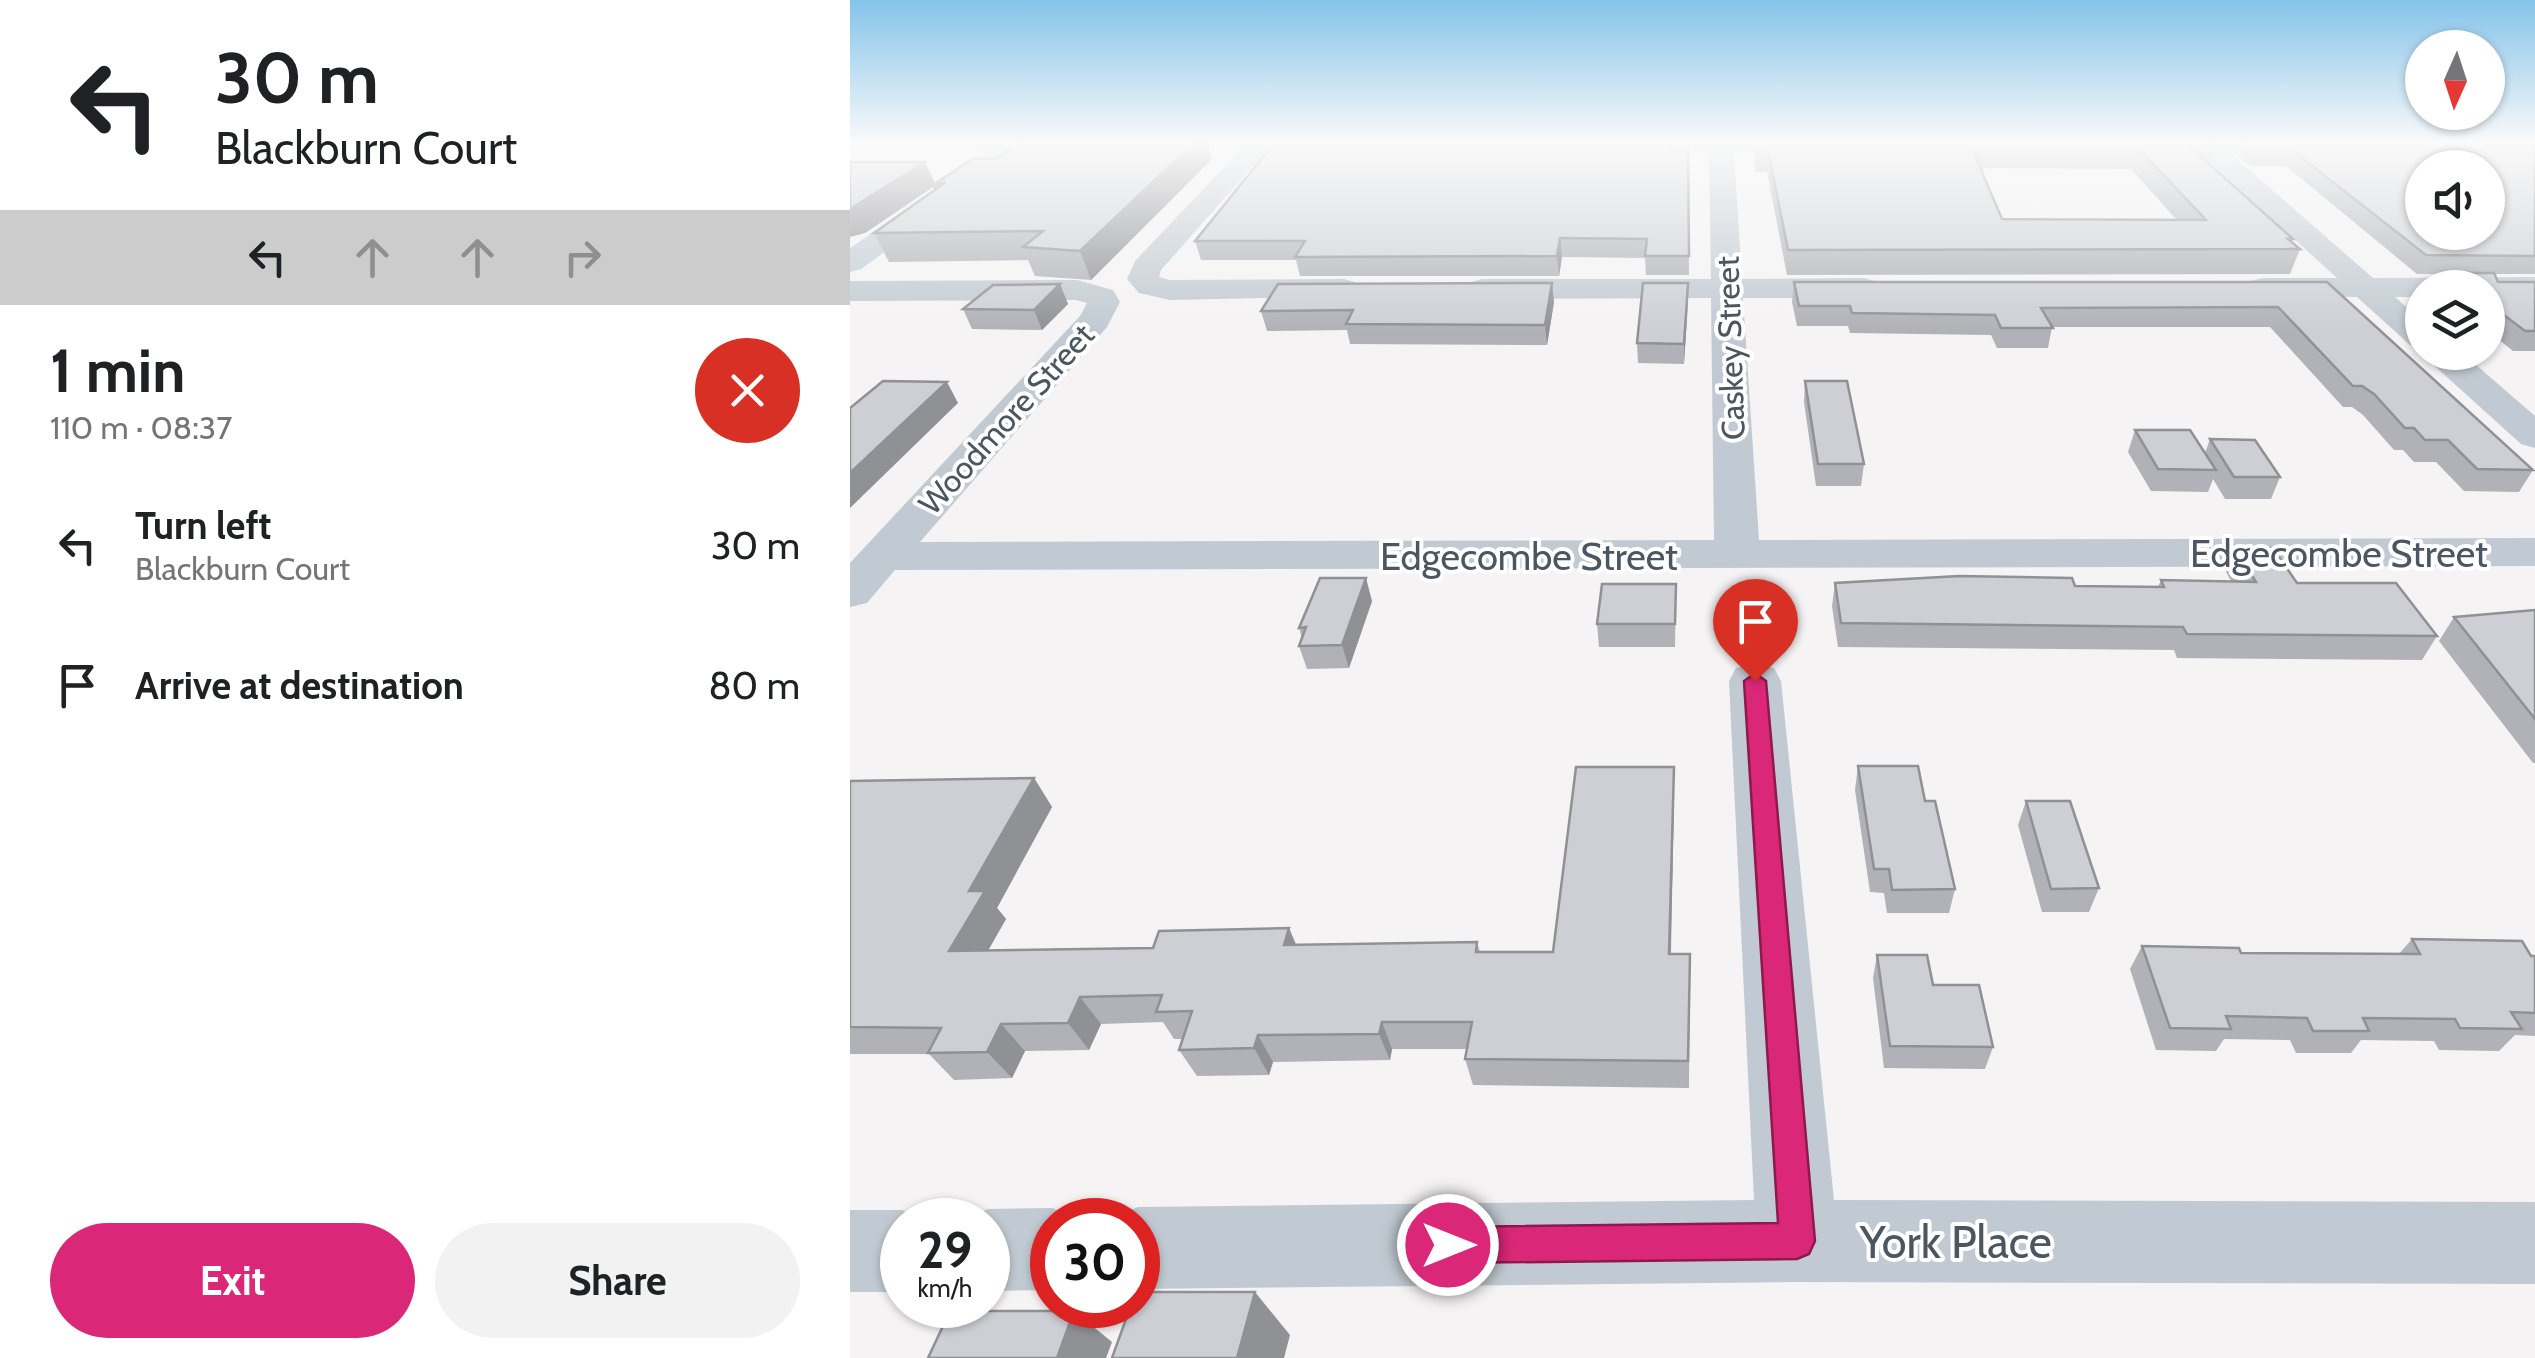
<!DOCTYPE html>
<meta charset="utf-8">
<style>
body{margin:0;font-family:Cabin,sans-serif;background:#f2f2f2;color:#202124;height:100vh;display:flex;flex-direction:column;font-size:38px;white-space:nowrap}
*{box-sizing:border-box;margin:0}
p{font-size:32px;color:#757577}
.icon{flex:none;width:55px;height:55px;fill:none;stroke:currentColor;stroke-width:2;stroke-linecap:round;stroke-linejoin:round}
.map{position:relative;flex:1;overflow:hidden}
.sheet{display:flex;flex-direction:column;background:#fff;width:850px}
.sheet>*{flex:none}
.hud{background:#fff;color:#202124;overflow:hidden}
.needle{width:65px;rotate:183deg}
.tools{position:absolute;left:1555px;top:30px;display:grid;gap:20px}
.tools a{display:grid;place-items:center;width:100px;height:100px;border-radius:50%;background:#fff;box-shadow:0 2px 8px #0004;font-size:50px}
.speed{position:absolute;left:30px;top:1198px;display:flex;gap:20px;font-size:50px;font-weight:700;text-align:center}
.speed>*{display:grid;place-content:center;width:130px;height:130px;border-radius:50%;background:#fff;box-shadow:0 2px 8px #0004;line-height:1}
.speed small{font-size:25px;font-weight:400}
.speed .limit{border:15px solid #d22;background:#fff;color:#111}
.pin{position:absolute;display:grid;place-items:center;width:85px;height:85px;color:#fff;margin:-102px -42px;border-radius:50% 50% 50% 0;rotate:-45deg;box-shadow:0 0 10px #0007}
.pin .icon{rotate:45deg}
.me{position:absolute;width:110px;margin:-55px;rotate:90deg;stroke-linejoin:round;filter:drop-shadow(0 0 8px #0008)}
.turn{display:flex;align-items:center;gap:35px;height:210px;padding:0 50px;font-size:45px}
.turn .icon{width:130px;height:130px;stroke-width:2.5}
.turn b{display:block;font-size:70px;line-height:85px}
.lanes{display:flex;align-items:center;height:95px;padding:0 50px;background:#0003;justify-content:center;gap:50px;direction:ltr}
.lanes .off{opacity:.35}
.round{display:grid;place-items:center;flex:none;width:105px;height:105px;border-radius:52px;background:#f2f2f2}
.head{display:flex;align-items:center;justify-content:space-between;height:170px;padding:0 50px}
h1{font-size:60px;font-weight:800;line-height:75px}
.button{display:flex;gap:20px;margin-top:auto;padding:20px 50px}
.button a{flex:1;height:115px;border-radius:60px;background:#db2777;color:#fff;font-size:40px;font-weight:800;line-height:115px;text-align:center}
.button a+a{background:#f2f2f2;color:#202124}
ul{padding:0;list-style:none}
li{display:flex;align-items:center;gap:30px;height:140px;padding:0 50px}
li div{flex:1}
li b{display:block;font-size:38px}
li em{font-style:normal}
main{display:flex;flex:1;min-height:0}
.map>svg:first-child{display:block}
.lines{fill:none;stroke-linecap:round;stroke-linejoin:round}
.minor{fill:#c1cad2;fill-rule:evenodd}
.secondary{fill:#c1cbd6;fill-rule:evenodd}
.wall{fill:#b0b2b7;fill-rule:evenodd}
.shaded-wall{fill:#909195}
.building{fill:#cdcfd5;stroke:#909195;stroke-width:2.5;fill-rule:evenodd}
.route{fill:#db2777;stroke:#8e194d;stroke-width:2.5}
.labels{text-anchor:middle;dominant-baseline:central;stroke-width:8;stroke-linejoin:round;paint-order:stroke}
.far-street-label{font-size:32px;fill:#4a5661;stroke:#fff}
.street-label{font-size:38px;fill:#4a5661;stroke:#fff}
.near-street-label{font-size:45px;fill:#4a5661;stroke:#fff}
</style>
<main>
<section class="sheet">
<div class="hud">
<div class="turn"><svg class="icon" aria-label="left" viewBox="0 0 24 24"><path d="M17 20v-9H6M10 6l-5 5 5 5"/></svg><div><b>30 m</b>Blackburn Court</div></div>
<div class="lanes"><svg class="icon" aria-label="left" viewBox="0 0 24 24"><path d="M17 20v-9H6M10 6l-5 5 5 5"/></svg><svg class="icon off" aria-label="ahead" viewBox="0 0 24 24"><path d="M12 20V5M6 11l6-6 6 6"/></svg><svg class="icon off" aria-label="ahead" viewBox="0 0 24 24"><path d="M12 20V5M6 11l6-6 6 6"/></svg><svg class="icon off" aria-label="right" viewBox="0 0 24 24"><path d="M7 20v-9h11M14 6l5 5-5 5"/></svg></div>
</div>
<div class="head"><div><h1>1 min</h1><p>110 m · 08:37</p></div><a class="round" style="background:#d93025;color:#fff"><svg class="icon" aria-label="close" viewBox="0 0 24 24"><path d="M6 6l12 12M18 6L6 18"/></svg></a></div>
<ul>
<li><svg class="icon" aria-label="left" viewBox="0 0 24 24"><path d="M17 20v-9H6M10 6l-5 5 5 5"/></svg><div><b>Turn left</b><p>Blackburn Court</p></div><em>30 m</em></li>
<li><svg class="icon" aria-label="arrive" viewBox="0 0 24 24"><path d="M6 21V4h12l-3 4 3 4H6"/></svg><div><b>Arrive at destination</b></div><em>80 m</em></li>
</ul>
<div class="button"><a>Exit</a><a>Share</a></div>
</section>
<div class="map">
<svg width="1685" height="1358" viewBox="0 0 1685 1358">
<rect width="100%" height="100%" fill="#f5f3f3"/>
<g class="lines">
<g class="minor">
<path d="M133 141H223L233 148 221 155H135L123 148Z"/>
<path d="M399 141H425L311 270 309 277 320 280 494 279 505 282 510 289 505 296 320 300 289 293 277 279 285 261Z"/>
<path d="M738 141H983L986 146 974 153H884L892 279 1014 278 1025 281 1030 288 1025 295 1014 298H893L909 540 1685 538V566L45 570 17 603 0 607V563L230 316 237 303 226 300 0 301V281L227 280 263 290 270 302 257 327 70 542 864 540 861 298 632 299 621 296 616 289 621 282 632 279H861L859 153H747L738 151 735 146Z"/>
<path d="M1288 141H1473L1476 146 1473 151 1464 153H1380L1523 278 1685 277V297H1638V288H1572V297H1545L1572 321V348L1560 345 1507 297 1401 295 1396 288 1401 281 1412 278H1487L1350 153H1297L1288 151 1285 146Z"/>
<path d="M1572 350 1611 352 1685 416V448L1671 444 1577 359Z"/>
<path d="M905 663 924 668 931 681 984 1200 1685 1202V1284L947 1282 288 1289V1220H258L288 1207 904 1200 879 681 886 668Z"/>
<path d="M202 1208 231 1220H202V1290L138 1291V1220H111L138 1209Z"/>
<path d="M0 1210H52L77 1220H52V1292H0Z"/>
</g>
<path class="secondary" d="M159 141H188L11 269 0 272V248Z"/>
</g>
<g class="wall">
<path d="M820 141V149H838L839 275H796L795 258 712 257 709 276H450L446 260H351L345 241Z"/>
<path d="M904 141 1366 145 1360 164 1443 239 1442 243 1450 249 1440 274 937 275 917 172H905ZM1134 168 1281 169 1327 220 1152 219 1132 173Z"/>
<path d="M1394 141H1685V274H1645L1648 282H1685V351H1663L1638 331V288H1591L1598 274H1567L1436 166H1400L1389 157Z"/>
<path d="M362 159 241 280 185 276 178 260 39 262 24 233 85 191 83 187 15 233 75 162 85 184Z"/>
<path d="M944 282H1477L1683 470 1669 492 1614 491 1586 462H1564L1553 450H1544L1513 415 1502 407H1493L1420 327H1202L1198 348H1147L1141 335 1000 333 998 326H947L942 302Z"/>
<path d="M838 283 834 364 788 363 787 343Z"/>
<path d="M210 284 218 304 192 330 122 329 113 309Z"/>
<path d="M704 302 697 345 500 344 497 330 417 331 411 311Z"/>
<path d="M955 381 1014 464 1011 486H966L954 402Z"/>
<path d="M1285 430 1355 453 1360 439 1430 477 1421 499H1375L1363 479 1358 492 1301 491 1278 452Z"/>
<path d="M1384 548 1447 583 1587 636 1572 660 1327 658 1324 650 988 647 982 606 985 583 1308 587 1311 580 1381 581 1375 570Z"/>
<path d="M826 584 825 647H749L747 624Z"/>
<path d="M522 601 499 668 457 669 449 646 452 638 449 628Z"/>
<path d="M1685 610V763H1683L1589 641 1604 617Z"/>
<path d="M1008 766 1075 801 1105 889 1099 913H1037L1034 893 1020 892 1005 790Z"/>
<path d="M184 778 202 807 147 908 156 919 138 950 627 942 630 952H703L824 796 821 954H840L839 1088 623 1085 615 1059 617 1049H542L540 1060 423 1062 419 1075 347 1076 329 1050 333 1039H324L313 1022 251 1024 239 1050 175 1051 162 1078 104 1080 79 1054H0V781Z"/>
<path d="M1176 801 1249 888 1239 912H1192L1168 825Z"/>
<path d="M1562 939 1685 956V1036L1665 1035 1649 1051 1589 1050 1584 1041 1511 1040 1501 1053H1446L1440 1040 1374 1039 1366 1051 1306 1050 1280 969 1292 946 1391 953 1549 954Z"/>
<path d="M1027 955 1083 985 1143 1047 1135 1069 1034 1068 1023 978Z"/>
</g>
<g class="shaded-wall">
<path d="M346 141H357L362 159 241 280 230 251Z"/>
<path d="M75 162 86 185 96 182 95 213 83 187 15 233 0 237V209Z"/>
<path d="M710 238 712 257 709 276 707 256Z"/>
<path d="M702 283 704 302 697 345 695 325Z"/>
<path d="M838 283V302L834 364V344Z"/>
<path d="M210 284 218 304 192 330 184 310Z"/>
<path d="M97 382 108 403 0 508V473Z"/>
<path d="M516 578 522 601 499 668 492 645Z"/>
<path d="M824 767V796L820 981 819 954Z"/>
<path d="M184 778 202 807 147 908 156 919 122 979 99 951 119 891Z"/>
<path d="M439 928 451 956 434 945Z"/>
<path d="M230 997 251 1024 239 1050 218 1023Z"/>
<path d="M532 1022 542 1049 540 1060 529 1034Z"/>
<path d="M151 1024 175 1051 162 1078 137 1052Z"/>
<path d="M408 1035 423 1062 419 1075 404 1048Z"/>
<path d="M405 1292 440 1335 434 1358H387Z"/>
<path d="M224 1311 262 1342 256 1358H207Z"/>
</g>
<g class="building">
<path d="M174 141H346L230 251 173 247 193 231 24 233 96 182 82 186 122 159H146Z"/>
<path d="M426 141H819L818 149H838L839 256H795L797 239 710 238 707 256 445 257 455 241H345Z"/>
<path d="M905 141H1362L1366 145H1338L1443 239H1438L1450 249 938 250 918 150H905ZM1134 147H1287L1356 220 1152 219 1123 151H1137Z"/>
<path d="M1395 141H1685V256L1576 255 1442 150H1406ZM1572 168H1638V232H1572Z"/>
<path d="M0 162H75L0 209Z"/>
<path d="M1598 273H1644L1648 282H1685V331H1675L1638 303V288H1618Z"/>
<path d="M944 282H1477L1683 470 1627 469 1598 440H1575L1564 428H1555L1524 394 1512 386H1503L1428 307 1191 308 1203 328H1151L1145 315 1002 313 1000 306H949Z"/>
<path d="M702 283 695 325 496 324 503 310 411 311 428 284Z"/>
<path d="M793 283H838L834 344 787 343Z"/>
<path d="M210 284 184 310 113 309 143 285Z"/>
<path d="M33 381 97 382 0 473V408Z"/>
<path d="M955 381H997L1014 464H968Z"/>
<path d="M1285 430H1340L1366 470 1308 469Z"/>
<path d="M1360 439 1405 440 1430 477H1384Z"/>
<path d="M1384 548H1423L1447 583H1546L1587 636 1337 634 1333 627 991 623 985 583 1109 576 1222 578 1225 586 1314 587 1311 580 1406 582Z"/>
<path d="M470 578H516L492 645 449 646 456 627 449 628Z"/>
<path d="M752 584H826L825 624H747Z"/>
<path d="M1685 610V719L1604 617Z"/>
<path d="M1008 766H1068L1075 801H1085L1105 889 1042 890 1039 869H1024Z"/>
<path d="M726 767H824L819 954H840L838 1061 615 1059 622 1022H532L529 1034 408 1035 404 1048 329 1050 342 1011 306 1012 312 995 230 997 218 1023 151 1024 137 1052 78 1053 91 1028 0 1027V781L184 778 119 891H135L99 951 303 948 309 931 439 928 434 945 627 942 626 952H703Z"/>
<path d="M1176 801H1220L1249 888 1201 889Z"/>
<path d="M1562 939 1672 941 1681 956H1685V1013L1661 1012 1672 1029 1610 1028 1605 1019 1513 1018 1519 1031H1463L1457 1018 1376 1016 1381 1029 1320 1028 1292 946 1389 948 1391 953 1570 954Z"/>
<path d="M1027 955H1077L1083 985H1129L1143 1047 1040 1046Z"/>
<path d="M288 1292H405L387 1358H262L281 1305H288Z"/>
<path d="M100 1311H224L207 1358H78Z"/>
</g>
<linearGradient id="sky" x2="0" y2="1"><stop stop-color="#85c3ea"/><stop offset="0.43" stop-color="#fafafa"/><stop offset="1" stop-color="#fafafa" stop-opacity="0"/></linearGradient>
<rect width="1685" height="331" fill="url(#sky)"/>
<path class="route" d="M905 673 916 681 965 1241 959 1254 947 1259 598 1263 585 1257 580 1245 585 1232 598 1227 928 1223 894 681Z"/>
<g class="labels">
<g class="far-street-label">
<text transform="translate(880 348) rotate(-92)">Caskey Street</text>
<text transform="translate(156 419) rotate(-48)">Woodmore Street</text>
</g>
<g class="street-label">
<text x="1489" y="553">Edgecombe Street</text>
<text x="679" y="556">Edgecombe Street</text>
</g>
<g class="near-street-label">
<text x="1106" y="1242">York Place</text>
</g>
</g>
</svg>
<div class="tools">
<a><svg class="needle" viewBox="-14 -14 28 28"><path d="M0-13l5 13h-10z" fill="#e53935"/><path d="M0 13l5-13h-10z" fill="#757577"/></svg></a>
<a><svg class="icon" aria-label="sound" viewBox="0 0 24 24"><path d="M4 9h4l5-4v14l-5-4H4zM17 9q2 3 0 6"/></svg></a>
<a><svg class="icon" aria-label="layers" viewBox="0 0 24 24"><path d="M12 4l9 5-9 5-9-5zM3 14l9 5 9-5"/></svg></a>
</div>
<div class="speed"><div>29<small>km/h</small></div><div class="limit">30</div></div>
<div class="pin" style="left:905px;top:681px;background:#d93025"><svg class="icon" aria-label="arrive" viewBox="0 0 24 24"><path d="M6 21V4h12l-3 4 3 4H6"/></svg></div>
<svg class="me" style="left:598px;top:1245px" viewBox="-20 -20 40 40"><circle r="17" fill="#db2777" stroke="#fff" stroke-width="3"/><path d="M0-11L8 9 0 5-8 9z" fill="#fff"/></svg>
</div>
</main>
